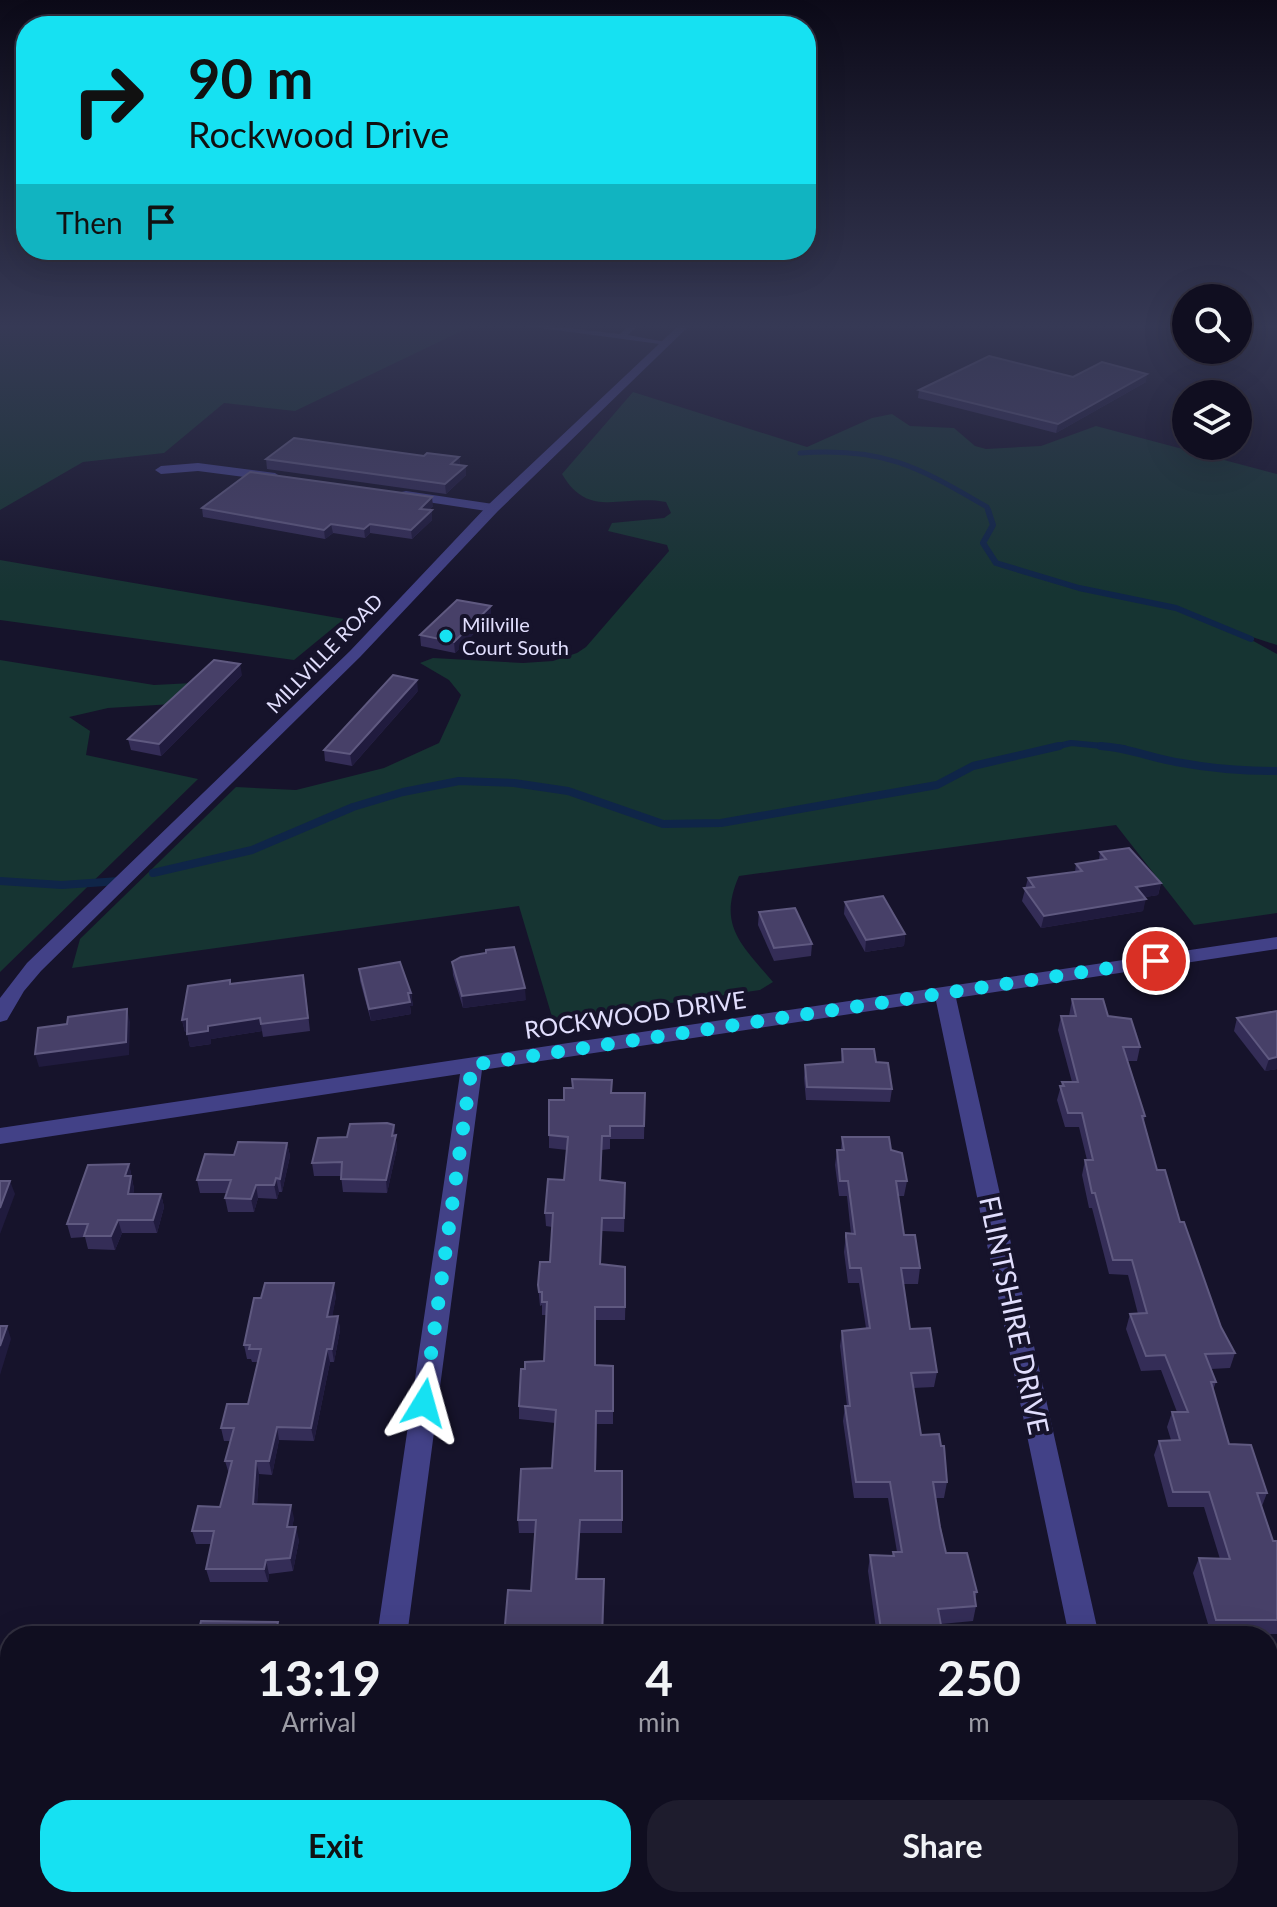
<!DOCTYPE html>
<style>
body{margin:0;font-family:Lato,sans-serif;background:#1e1c2d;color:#f1f3f6;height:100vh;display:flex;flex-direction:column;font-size:30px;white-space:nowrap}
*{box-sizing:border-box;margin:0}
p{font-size:26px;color:#9c9ca5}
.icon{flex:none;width:44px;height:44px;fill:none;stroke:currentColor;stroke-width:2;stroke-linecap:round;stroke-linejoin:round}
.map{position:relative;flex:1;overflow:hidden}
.sheet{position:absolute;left:0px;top:1626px;width:1278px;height:282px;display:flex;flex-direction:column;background:#100e20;border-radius:32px 32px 0 0;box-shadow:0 8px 32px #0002,0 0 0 2px #302e3e}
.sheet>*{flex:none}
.top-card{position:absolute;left:16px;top:16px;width:800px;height:244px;border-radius:32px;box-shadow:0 8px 32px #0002,0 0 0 2px #302e3e;background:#16e1f2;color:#111;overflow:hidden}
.tools{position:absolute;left:1172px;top:284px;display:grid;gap:16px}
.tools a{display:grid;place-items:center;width:80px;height:80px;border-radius:50%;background:#100e20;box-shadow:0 8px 32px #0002,0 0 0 2px #302e3e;font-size:40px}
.pin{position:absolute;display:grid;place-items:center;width:68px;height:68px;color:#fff;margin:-34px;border:4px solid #fff;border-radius:50%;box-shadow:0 2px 8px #0007}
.me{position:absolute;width:88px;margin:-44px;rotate:8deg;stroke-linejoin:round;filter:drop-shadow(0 0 6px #0008)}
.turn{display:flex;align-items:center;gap:28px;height:168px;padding:0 40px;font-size:36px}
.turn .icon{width:104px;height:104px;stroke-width:2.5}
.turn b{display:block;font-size:56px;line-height:68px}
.then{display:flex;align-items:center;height:76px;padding:0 40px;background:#0003;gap:16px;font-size:30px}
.eta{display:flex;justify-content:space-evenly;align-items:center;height:136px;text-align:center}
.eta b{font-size:48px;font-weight:700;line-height:56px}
.cta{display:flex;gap:16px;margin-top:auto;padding:16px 40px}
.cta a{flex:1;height:92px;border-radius:32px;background:#16e1f2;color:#111;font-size:32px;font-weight:700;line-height:92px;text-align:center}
.cta a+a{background:#1e1c2d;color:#f1f3f6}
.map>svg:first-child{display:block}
.green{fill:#163432}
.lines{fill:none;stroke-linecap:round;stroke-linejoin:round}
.stream-far2{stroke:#0f2548;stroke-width:5}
.stream-far1{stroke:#0f2548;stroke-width:6}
.stream{stroke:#0f2548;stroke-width:8}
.service{fill:#424187;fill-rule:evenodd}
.minor{fill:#424187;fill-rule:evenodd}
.tertiary{fill:#424187;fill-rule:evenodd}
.wall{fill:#342d57}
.shaded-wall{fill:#201b3e}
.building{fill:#474068;stroke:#5f5980;stroke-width:2}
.route{stroke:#16e1f2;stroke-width:14;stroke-dasharray:0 25.2}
.poi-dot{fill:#16e1f2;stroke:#16132b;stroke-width:3}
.labels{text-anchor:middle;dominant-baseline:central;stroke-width:8;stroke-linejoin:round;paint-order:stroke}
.far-poi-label{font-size:20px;fill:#e1defd;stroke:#16132b;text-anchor:start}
.far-street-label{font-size:20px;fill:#e1defd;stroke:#16132b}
.street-label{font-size:24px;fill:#e1defd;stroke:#16132b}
.near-street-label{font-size:28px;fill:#e1defd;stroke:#16132b}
</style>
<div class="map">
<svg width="1277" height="1907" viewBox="0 0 1277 1907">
<rect width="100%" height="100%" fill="#16132b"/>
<g class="green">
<path d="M0 326H472L295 411 224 403 164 453 83 462 0 510Z"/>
<path d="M633 392 807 447 872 418 892 414 910 426 954 428 975 446 986 449 1041 446 1096 426 1277 474V645L1237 632 1277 654V913L1194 925 1116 825 739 876C717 926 742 945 773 982L760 990 553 1020 519 906 72 968 80 939 236 787 296 790 384 768 439 743 461 695 449 680 420 663 433 658 523 663 553 661 577 653 586 647 669 551 667 545 608 531 612 523 664 518 671 513 666 502C621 494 589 520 562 474Z"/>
<path d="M0 560 344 619 294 660 0 620Z"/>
<path d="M0 660 154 685 193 683 189 703 108 708 69 717 90 731 86 755 198 779 0 972Z"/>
</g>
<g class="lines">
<path class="stream-far2" d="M800 453C883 447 917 466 987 507L989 512"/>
<g class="stream-far1">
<path d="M988 510 993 525 983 543 996 563 1079 588 1176 608 1251 639"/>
<path d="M1051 748 1071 743 1124 748"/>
</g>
<g class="stream">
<path d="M1101 746C1130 748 1154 759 1182 763 1214 769 1245 771 1277 771"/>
<path d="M153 873 252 850 353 807 403 792 459 781 514 783 568 791 663 824 721 823 937 785 973 766 1059 746"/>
<path d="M0 881 62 885 119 881"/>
</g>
<path class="service" d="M526 326H551L620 334 629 326H637L628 335 671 343 667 345Z"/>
<g class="minor">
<path d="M198 463 275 473 281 477 275 481 198 471 161 474 155 470 161 466Z"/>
<path d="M406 491 493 504 500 508 493 512 401 498V492Z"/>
<path d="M1277 937V949L956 998 1099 1636H1069L936 1001 482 1070 407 1636H377L460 1074 0 1144V1128Z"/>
<path d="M340 1898H374L372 1907H338Z"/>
<path d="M1124 1898H1158L1160 1907H1126Z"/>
</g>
<path class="tertiary" d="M678 326H689L498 511 360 657 41 971 24 991 7 1020 0 1022V998L27 963 350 651 488 505Z"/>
</g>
<g class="wall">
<path d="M1073 377 1146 382 1056 433 918 398 919 390Z"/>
<path d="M424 456 459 457 460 465 466 475 446 494 267 469 266 459Z"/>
<path d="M433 506 429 510 432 520 412 539 370 533 365 538 333 533 325 539 203 517 202 508Z"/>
<path d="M491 606V616L455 653 421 646 420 635Z"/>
<path d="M242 675 161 756 131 750 128 739Z"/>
<path d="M418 691 352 766 325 761 324 750Z"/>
<path d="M1100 852 1161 883 1158 895 1145 897 1143 911 1041 928 1022 901 1028 878 1075 872 1076 864 1099 860Z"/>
<path d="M845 902 905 934 904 946 865 952 844 914Z"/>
<path d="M759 912 812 944 811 956 774 961 758 925Z"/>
<path d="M452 962 526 1000 463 1008 453 975Z"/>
<path d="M359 969 411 993 413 1006H410L411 1014 371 1021 360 981Z"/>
<path d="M231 984 305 987 310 1031 263 1037 262 1031 211 1039V1044L190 1047 187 1032H185L182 1020Z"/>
<path d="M1072 999 1108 1016 1140 1047 1137 1061H1128L1145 1116 1144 1121 1157 1170 1180 1222 1221 1327 1235 1353 1230 1368 1211 1369 1216 1382 1213 1390 1229 1444 1267 1493 1262 1506 1273 1541H1277V1634H1211L1193 1573 1199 1558 1220 1559 1204 1507H1168L1154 1455 1159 1441 1171 1440 1167 1427 1172 1412H1177L1161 1370 1141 1371 1126 1329 1130 1314H1138L1128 1275 1109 1274 1092 1208H1089L1082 1175 1085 1160H1087L1079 1127H1065L1057 1100 1062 1082H1072L1058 1030 1061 1016H1069Z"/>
<path d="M1237 1018 1277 1069 1265 1071 1234 1031Z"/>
<path d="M842 1049 876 1062 892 1089 890 1102 806 1100 804 1078 805 1065 841 1062Z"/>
<path d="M612 1080V1093H645L644 1139H610V1149L602 1150 601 1180 625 1183V1197L624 1232 602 1231 600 1264 626 1281 625 1320H595V1365L613 1366V1424H597L596 1471H622V1533H580L578 1579H604L603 1636H504L531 1591 535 1533H519L518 1520 552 1468 555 1423 519 1419V1406L525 1369 544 1361 546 1315H542V1305L540 1306 538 1285 550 1262 552 1227 546 1226 545 1213 564 1180 567 1150 549 1148V1135L564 1100 573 1088Z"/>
<path d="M394 1125 397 1148 387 1193 343 1192 341 1176H314L312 1163 347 1137Z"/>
<path d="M842 1137 891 1150 907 1181 904 1196H898L904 1235 920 1268 918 1284H903L910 1329 937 1372 934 1387 913 1388 921 1435 947 1482 944 1498H935L946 1553 977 1592 975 1599 976 1606 973 1621 941 1624 943 1636H877L868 1571 870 1555 892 1556 893 1552H897L888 1498H854L843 1421 845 1406H847L840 1346 842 1331 866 1328 859 1283H848L844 1252 846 1233 851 1234 847 1196H839L835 1165 837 1150H841Z"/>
<path d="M287 1143 290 1156 282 1192H279L277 1199 258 1198 254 1212H228L225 1198 227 1193H200L197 1180 234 1155Z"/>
<path d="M129 1164 134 1189 133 1194H161L164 1207 157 1233H122L115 1250 88 1249 85 1237 71 1238 67 1224Z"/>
<path d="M336 1296 332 1316H338L340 1330 334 1362H330L314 1441 279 1440 272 1475 259 1474 257 1505 294 1518 292 1527 299 1540 293 1571 269 1574 268 1582H210L206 1569 211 1544H196L192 1531 220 1507 229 1474 225 1461 230 1441H224L221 1428 248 1404 258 1362H252L251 1359H247L244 1345Z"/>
<path d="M1269 1668H1277V1785H1268V1704H1271L1268 1695Z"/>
<path d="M1277 1862V1907H1272L1268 1895V1869L1271 1863Z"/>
<path d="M936 1898H994L996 1907H937Z"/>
</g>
<g class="shaded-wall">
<path d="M1147 374 1146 382 1056 433 1058 424Z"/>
<path d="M459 457 460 466 451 464Z"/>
<path d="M466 466V475L446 494 445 484Z"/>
<path d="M432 497 433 506 420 518V509Z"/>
<path d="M432 510V520L412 539 411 530Z"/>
<path d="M331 524 333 533 325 539 324 530Z"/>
<path d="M370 524V533L365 538 364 529Z"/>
<path d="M491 606V616L455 653 454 642Z"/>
<path d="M240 664 242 675 161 756 159 744Z"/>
<path d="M417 680 418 691 352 766 350 754Z"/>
<path d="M1161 883 1158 895 1133 899 1136 887Z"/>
<path d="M1146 899 1143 911 1041 928 1044 916Z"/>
<path d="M905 934 904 946 865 952 866 940Z"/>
<path d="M525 988 526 1000 463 1008 462 996Z"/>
<path d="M408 993H411L413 1006H410L411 1014 371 1021 369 1009Z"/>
<path d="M127 1009 130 1022 129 1055 39 1067 35 1054Z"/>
<path d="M260 1018 262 1031 211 1039V1044L190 1047 187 1034 208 1026Z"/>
<path d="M187 1019 190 1032H185L182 1020Z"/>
<path d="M1277 1057V1069L1265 1071 1269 1059Z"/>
<path d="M394 1125 397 1148 387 1193 386 1180Z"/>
<path d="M287 1143 290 1156 282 1192 280 1179Z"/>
<path d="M129 1164 134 1189 131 1207 125 1176Z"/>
<path d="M276 1178 279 1192 277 1199 274 1185Z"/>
<path d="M10 1181 15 1194 0 1234V1208Z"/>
<path d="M256 1185 258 1198 254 1212 251 1199Z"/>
<path d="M161 1194 164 1207 157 1233 153 1220Z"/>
<path d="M118 1220 122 1233 115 1250 111 1236Z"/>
<path d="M334 1283 336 1296 330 1330 327 1317Z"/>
<path d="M338 1316 340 1330 334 1362 332 1349Z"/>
<path d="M7 1326 11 1339 0 1375V1346Z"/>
<path d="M327 1349 330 1362 314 1441 311 1428Z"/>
<path d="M277 1427 279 1440 272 1475 269 1461Z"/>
<path d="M256 1461 259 1474 256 1518 253 1504Z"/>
<path d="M291 1505 294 1518 290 1540 287 1527Z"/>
<path d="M580 1520V1533L577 1592 576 1579Z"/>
<path d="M296 1527 299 1540 293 1571 290 1558Z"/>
<path d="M266 1560 269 1574 268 1582 264 1569Z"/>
<path d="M278 1622 281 1635V1636H275Z"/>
<path d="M10 1891V1898H12L0 1906V1898Z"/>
</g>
<g class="building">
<path d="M989 356 1073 377 1102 362 1147 374 1058 424 919 390Z"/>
<path d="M294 438 424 456 427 453 459 457 451 464 466 466 445 484 266 459Z"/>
<path d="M250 472 432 497 420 509 432 510 411 530 370 524 364 529 331 524 324 530 202 508Z"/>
<path d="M457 600 491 606 454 642 420 635Z"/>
<path d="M214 660 240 664 159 744 128 739Z"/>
<path d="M393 675 417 680 350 754 324 750Z"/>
<path d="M1129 848 1161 883 1136 887 1146 899 1044 916 1024 888 1034 887 1028 878 1082 871 1076 864 1106 859 1100 852Z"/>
<path d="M883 896 905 934 866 940 845 902Z"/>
<path d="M795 908 812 944 774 948 759 912Z"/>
<path d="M514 947 525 988 462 996 452 962 461 957 486 953V950Z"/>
<path d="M400 962 411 993H408L410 1002 369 1009 359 969Z"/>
<path d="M303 975 308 1018 261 1024 260 1018 208 1026V1031L187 1034V1019L182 1020 188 986 230 980V984Z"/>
<path d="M1072 999H1103L1108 1016 1131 1019 1140 1047H1123L1145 1116H1142L1157 1170H1165L1180 1222H1184L1221 1327 1235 1353 1205 1354 1216 1382H1211L1229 1444 1251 1445 1267 1493H1257L1273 1541H1277V1620H1216L1199 1558 1230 1559 1209 1492H1173L1159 1441 1180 1440 1172 1412H1188L1165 1355 1146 1356 1130 1314 1147 1313 1132 1260H1113L1095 1193H1092L1085 1160H1093L1082 1113H1068L1060 1086H1064L1062 1082H1078L1061 1016H1076Z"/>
<path d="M127 1009 126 1042 35 1054 38 1028 67 1024 68 1017Z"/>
<path d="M1277 1011V1057L1269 1059 1237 1018Z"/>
<path d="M842 1049H874L876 1062 888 1063 892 1089 807 1087 805 1065 843 1062Z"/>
<path d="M572 1079 612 1080 611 1093H645L644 1126H610V1136H602L600 1180 625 1183 624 1218H602L600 1264 625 1267V1307H595V1365L613 1366V1411H596L595 1471H622V1520H580L576 1579H604L602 1636H504L508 1590 531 1591 536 1520H518L521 1469 552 1468 556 1410 519 1406 521 1369H525V1362L544 1361 547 1302H542V1292H539L538 1285 540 1262H550L553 1213H545L548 1179 564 1180 568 1137 549 1135V1100H564V1088H573Z"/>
<path d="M387 1123 394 1125 392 1136 396 1135 386 1180 341 1179 342 1162 312 1163 318 1138 347 1137 350 1124Z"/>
<path d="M842 1137H889L891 1150 902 1153 907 1181H896L904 1235H915L920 1268H901L910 1329 930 1328 937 1372 911 1373 921 1435 939 1434 941 1446H944L947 1482H933L940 1527 946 1553H967L977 1592H974L976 1606 938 1609 943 1636H882L870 1555 894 1556 893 1552H902L890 1482H856L845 1406H850L842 1331 870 1328 861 1268H850L846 1237V1233L855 1234 848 1181H840L837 1150H844Z"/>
<path d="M238 1142 287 1143 280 1179 276 1178 274 1185H256L251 1199 225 1198 231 1180H197L205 1154 234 1155Z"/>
<path d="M129 1164 125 1176H131L128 1194H161L153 1220H118L111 1236H84L88 1224H67L88 1165Z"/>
<path d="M0 1181H10L0 1208Z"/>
<path d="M265 1283H334L327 1317 338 1316 332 1349H327L311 1428 277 1427 269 1461H256L253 1504 291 1505 287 1527H296L290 1558 266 1560 264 1569H206L214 1531H192L198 1506 220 1507 232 1461H225L234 1428H221L227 1404H248L261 1349H249L250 1345H244L254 1298H261Z"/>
<path d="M0 1326H7L0 1346Z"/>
<path d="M201 1621 278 1622 275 1636H173V1633L198 1634Z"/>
<path d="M1269 1668H1277V1693Z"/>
<rect x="1268" y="1704" width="9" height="68"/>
<path d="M1277 1862V1891L1271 1863Z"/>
<path d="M0 1868 10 1891 0 1898Z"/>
<rect x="480" y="1898" width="117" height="9"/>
<path d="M943 1898H994L996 1907H944Z"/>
</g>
<linearGradient id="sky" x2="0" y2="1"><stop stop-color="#0c0a18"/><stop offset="0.55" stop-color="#363955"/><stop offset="1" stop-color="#363955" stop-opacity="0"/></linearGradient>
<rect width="1277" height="593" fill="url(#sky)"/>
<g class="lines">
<path class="route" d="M424 1403 472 1065 1156 961"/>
</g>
<circle class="poi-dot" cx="446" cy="636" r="8"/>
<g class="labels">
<g class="far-poi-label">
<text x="462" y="624">Millville<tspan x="462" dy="23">Court South</tspan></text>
</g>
<g class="far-street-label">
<text transform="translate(324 653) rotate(-46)">MILLVILLE ROAD</text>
</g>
<g class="street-label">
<text transform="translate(635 1014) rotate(-8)">ROCKWOOD DRIVE</text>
</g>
<g class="near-street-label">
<text transform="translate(1015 1315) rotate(78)">FLINTSHIRE DRIVE</text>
</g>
</g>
</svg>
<div class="tools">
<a><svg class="icon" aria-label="search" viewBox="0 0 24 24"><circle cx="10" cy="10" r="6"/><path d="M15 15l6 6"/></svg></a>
<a><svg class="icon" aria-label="layers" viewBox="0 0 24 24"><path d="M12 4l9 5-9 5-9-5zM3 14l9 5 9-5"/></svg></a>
</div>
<div class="pin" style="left:1156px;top:961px;background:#d93025"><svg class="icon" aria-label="arrive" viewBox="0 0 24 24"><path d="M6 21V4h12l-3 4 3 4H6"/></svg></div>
<svg class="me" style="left:424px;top:1403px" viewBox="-20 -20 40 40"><path d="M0-17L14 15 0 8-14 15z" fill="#16e1f2" stroke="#fff" stroke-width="4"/></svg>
<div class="top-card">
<div class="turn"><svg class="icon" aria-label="right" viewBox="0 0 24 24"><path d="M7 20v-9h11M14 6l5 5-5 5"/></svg><div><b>90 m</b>Rockwood Drive</div></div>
<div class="then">Then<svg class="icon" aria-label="arrive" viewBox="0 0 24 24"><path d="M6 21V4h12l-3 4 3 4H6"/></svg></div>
</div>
<section class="sheet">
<div class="eta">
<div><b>13:19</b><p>Arrival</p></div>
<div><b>4</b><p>min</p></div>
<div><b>250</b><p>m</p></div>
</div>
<div class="cta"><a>Exit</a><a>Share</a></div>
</section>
</div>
